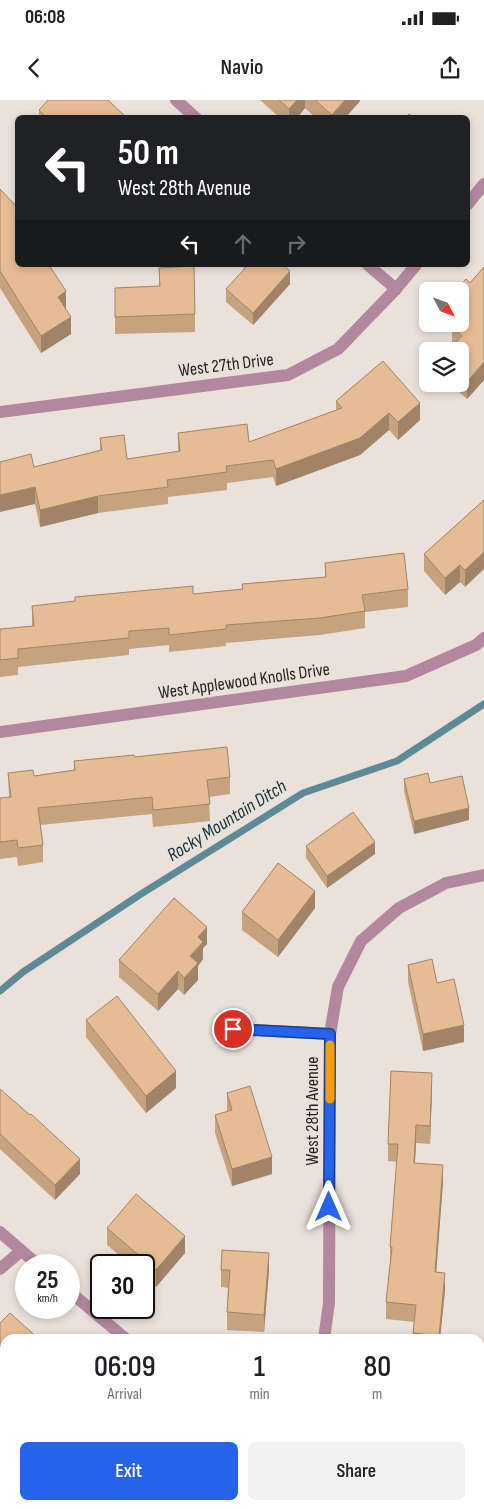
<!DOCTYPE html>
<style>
body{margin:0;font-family:"Sofia Sans Condensed",sans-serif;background:#f2f2f2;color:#202124;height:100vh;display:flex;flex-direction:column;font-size:19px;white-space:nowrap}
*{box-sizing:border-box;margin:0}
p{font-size:16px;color:#757577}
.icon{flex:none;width:28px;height:28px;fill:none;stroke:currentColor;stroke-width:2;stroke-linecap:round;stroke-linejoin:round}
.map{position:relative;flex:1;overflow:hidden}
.drawer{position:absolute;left:0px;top:1234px;width:485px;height:176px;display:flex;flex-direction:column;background:#fff;border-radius:15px 15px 0 0;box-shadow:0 2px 8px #0003}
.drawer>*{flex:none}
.guide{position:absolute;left:15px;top:15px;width:455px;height:152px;border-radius:8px;box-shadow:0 2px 8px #0003;background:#202124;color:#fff;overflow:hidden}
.needle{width:32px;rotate:131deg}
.tools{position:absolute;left:419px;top:182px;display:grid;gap:10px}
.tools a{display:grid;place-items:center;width:50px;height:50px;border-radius:8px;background:#fff;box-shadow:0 2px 8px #0003;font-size:25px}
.speed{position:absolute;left:15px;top:1154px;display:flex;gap:10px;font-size:25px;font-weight:700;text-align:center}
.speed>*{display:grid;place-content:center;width:65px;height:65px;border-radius:50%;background:#fff;box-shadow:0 2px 8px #0003;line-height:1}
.speed small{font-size:12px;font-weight:400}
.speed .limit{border:2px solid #111;border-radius:8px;background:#fff;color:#111}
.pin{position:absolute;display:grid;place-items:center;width:42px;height:42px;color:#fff;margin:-21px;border:2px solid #fff;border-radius:50%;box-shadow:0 1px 5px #0007}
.me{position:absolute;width:55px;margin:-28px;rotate:0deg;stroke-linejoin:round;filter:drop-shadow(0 0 4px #0008)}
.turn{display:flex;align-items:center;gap:18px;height:105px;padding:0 20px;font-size:22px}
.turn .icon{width:65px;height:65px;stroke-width:2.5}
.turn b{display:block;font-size:35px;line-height:42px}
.lanes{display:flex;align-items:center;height:48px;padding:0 20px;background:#0003;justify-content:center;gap:25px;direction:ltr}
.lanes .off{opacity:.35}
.eta{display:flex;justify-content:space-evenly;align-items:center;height:85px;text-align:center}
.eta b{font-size:30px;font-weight:600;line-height:35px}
.button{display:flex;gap:10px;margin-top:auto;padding:10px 20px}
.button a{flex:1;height:58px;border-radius:8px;background:#2563eb;color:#fff;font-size:20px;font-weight:600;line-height:58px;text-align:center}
.button a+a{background:#f2f2f2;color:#202124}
.status{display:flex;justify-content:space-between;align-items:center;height:35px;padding:0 25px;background:#fff;direction:ltr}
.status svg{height:14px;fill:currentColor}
header{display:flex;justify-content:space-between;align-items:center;height:65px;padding:0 20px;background:#fff;font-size:22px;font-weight:600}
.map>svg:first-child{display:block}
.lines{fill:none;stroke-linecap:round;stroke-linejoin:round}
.stream{stroke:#5e8997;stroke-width:7}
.minor{stroke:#b3889e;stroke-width:12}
.wall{fill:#c6a27f}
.shaded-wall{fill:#a18468}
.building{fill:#e6bc94;stroke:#a18468}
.route-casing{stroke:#184099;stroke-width:12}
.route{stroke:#2563eb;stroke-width:9}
.slow{stroke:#f59e0b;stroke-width:9}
.labels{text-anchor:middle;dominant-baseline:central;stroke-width:5;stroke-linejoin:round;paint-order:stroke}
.street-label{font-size:18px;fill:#221e1c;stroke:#ebe1db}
.water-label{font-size:19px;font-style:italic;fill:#11313a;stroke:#ebe1db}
</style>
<div class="status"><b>06:08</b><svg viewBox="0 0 49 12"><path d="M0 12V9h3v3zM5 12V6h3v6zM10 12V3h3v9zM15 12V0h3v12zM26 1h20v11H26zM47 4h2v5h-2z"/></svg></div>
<header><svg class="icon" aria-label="back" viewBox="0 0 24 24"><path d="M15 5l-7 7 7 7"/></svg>Navio<svg class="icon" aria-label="share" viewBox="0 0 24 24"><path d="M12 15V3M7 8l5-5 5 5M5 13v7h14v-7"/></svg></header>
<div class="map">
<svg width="484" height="1409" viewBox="0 0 484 1409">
<rect width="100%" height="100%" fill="#ebe1db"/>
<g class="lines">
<path class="stream" d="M0 891 23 872 141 794 303 693 397 661 484 604"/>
<g class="minor">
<path d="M176 0 196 18"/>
<path d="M468 104 484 84"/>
<path d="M368 165 396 189"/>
<path d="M0 312 288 275 338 249 396 189 416 165"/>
<path d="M0 632 406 576 476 545 484 538"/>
<path d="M233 929 330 934"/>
<path d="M0 1132 38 1165"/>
<path d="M0 1169 21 1151"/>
<path d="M69 1191 126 1239"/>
<path d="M324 1239 329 1203 330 934 338 887 361 841 399 808 446 783 484 775"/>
<path d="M320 1405 324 1409"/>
<path d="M206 1409 209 1405"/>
</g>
</g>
<g class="wall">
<path d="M260 0H360V1L345 18H316L305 8 297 18H280Z"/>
<path d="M39 10 127 18H39Z"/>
<path d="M0 89 18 165 66 209 71 234 41 253 0 188Z"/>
<path d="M242 165H283L290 184 253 225 226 202V189L245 169 242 166Z"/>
<path d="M484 167V280L467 299 450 284H460V251L452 244V227L449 224H460V191L470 183Z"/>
<path d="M159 168 195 214V232L115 234V188L159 186Z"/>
<path d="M383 261 420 320 398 340 389 330 360 355 276 386 273 377 227 383V390L168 397V404L98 413 40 427 35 404 34 367 100 350V338L127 359 178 352V333L249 342 336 310V301Z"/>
<path d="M484 400 465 487 460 482 445 495 424 471V454Z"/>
<path d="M325 463 408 489V507L365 512V528L320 535 226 543V546L169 552V545L129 549V555L18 567V575L0 577V529L32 526V506L193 494 242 489V484L325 477Z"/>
<path d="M135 657 230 677V694L209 697 210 721 153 727 152 714 40 725 43 745V762L18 766 17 757 0 759V698L9 697 8 673 34 676 74 670V661Z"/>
<path d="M404 679 430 683 469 720 414 734 404 691Z"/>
<path d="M306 746 375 754 327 788 306 758Z"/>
<path d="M315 808 278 857 242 830V812Z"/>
<path d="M207 844 203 848V859L198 866V880L184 895 178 889 158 911 119 877V860Z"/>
<path d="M408 865 437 883 464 942 423 951 408 882Z"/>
<path d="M86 920 176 988 146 1013 86 937Z"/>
<path d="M0 989 80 1074 55 1100 0 1049Z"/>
<path d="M432 990 430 1044 416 1043 415 1063 443 1082 436 1172 445 1190 440 1239H413L414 1222 386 1219V1202L390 1164V1147L397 1062 388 1061V1044Z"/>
<path d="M227 993 272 1074 232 1086 215 1033V1015L227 1012Z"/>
<path d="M107 1128 185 1153 156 1187 144 1176V1165H131L107 1145Z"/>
<path d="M221 1170H269L264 1232 227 1230V1212L228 1188 221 1187Z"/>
<path d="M30 1405H119L115 1409H30Z"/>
<path d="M413 1405H480L484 1409H413Z"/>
</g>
<g class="shaded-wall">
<path d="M297 0H305V8L297 18H289V9Z"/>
<path d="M345 0H360V1L345 18H332V15Z"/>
<path d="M290 171V184L253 225V213Z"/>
<path d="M66 191V209L58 214V197Z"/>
<path d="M71 217V234L41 253V236Z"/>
<path d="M484 262V280L467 299V282Z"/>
<path d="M420 303V320L398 340V322Z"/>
<path d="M389 313V330L360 355 276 386V369Z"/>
<path d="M35 387V404L0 412V395Z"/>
<path d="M98 396V413L40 427V410Z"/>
<path d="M484 452V469L465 487V470Z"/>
<path d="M460 465V482L445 495V478Z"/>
<path d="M469 708V720L414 734V721Z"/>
<path d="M375 742V754L327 788V776Z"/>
<path d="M315 791V808L278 857V840Z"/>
<path d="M207 827V844L203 848V859L198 866V880L184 895V878L190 856 198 837Z"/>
<path d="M178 871V889L158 911V894Z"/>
<path d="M464 925V942L423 951V934Z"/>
<path d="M176 971V988L146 1013V996Z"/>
<path d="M432 973V990L430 1044V1026Z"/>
<path d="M416 1025V1043L414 1080V1063Z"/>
<path d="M272 1057V1074L232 1086V1069Z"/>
<path d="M80 1059V1074L55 1100V1085Z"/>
<path d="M443 1065V1082L435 1189V1172Z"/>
<path d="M185 1136V1153L156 1187V1170Z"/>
<path d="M269 1153V1170L264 1232V1215Z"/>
<path d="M445 1173V1190L440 1239H439Z"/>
<path d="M5 1280V1295L0 1301V1285Z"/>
<path d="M97 1405H105V1409H94Z"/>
<path d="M110 1405H119L115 1409H110Z"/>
</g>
<g class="building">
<path d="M48 0H108L127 18H47L39 10Z"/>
<path d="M279 0H297L289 9Z"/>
<path d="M315 0H345L332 15Z"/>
<path d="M409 14 414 18H406Z"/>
<path d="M0 89 18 108V165H49L66 191 58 197 71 217 41 236 0 171Z"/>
<path d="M248 165H283L290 171 253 213 226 189Z"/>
<path d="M194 166 195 214 115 217V188L160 186 159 168Z"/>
<path d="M484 167V262L467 282 460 275V251H448L462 236 452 227 456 224H460V219L461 218 460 217V191H455L466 179 470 183Z"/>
<path d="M383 261 420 303 398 322 389 313 360 338 276 369 273 360 226 366 227 372 167 380 168 387 98 396 40 410 35 387 0 395V362L31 354 34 367 102 350 100 338 124 335 127 359 180 351 178 333 247 324 249 342 342 308 336 301Z"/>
<path d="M484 400V452L465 470 460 465 445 478 424 454Z"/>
<path d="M404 453 408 489 362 495 365 511 320 518 226 525V529L169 535V528L129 531V538L18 549V558L0 560V529L34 526 32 506 75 501V497L193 486V494L243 489 242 484 326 477 325 463Z"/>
<path d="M227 647 230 677 207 680 210 704 153 710 152 697 38 708 43 745 18 748 17 740 0 742V698L11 697 8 673 33 670 34 676 75 670 74 661 134 655 135 657Z"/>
<path d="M428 673 430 683 462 676 469 708 414 721 404 679Z"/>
<path d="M353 712 375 742 327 776 306 746Z"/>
<path d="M278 763 315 791 278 840 242 812Z"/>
<path d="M174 798 207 827 198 837 203 842 190 856 198 863 184 878 178 871 158 894 119 860Z"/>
<path d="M432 859 437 883 454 879 464 925 423 934 408 865Z"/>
<path d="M117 896 176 971 146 996 86 920Z"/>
<path d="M391 971 432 973 430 1026 416 1025 414 1063 443 1065 435 1172 445 1173 439 1236 413 1233 416 1205 386 1202 392 1147H390L398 1044H388Z"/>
<path d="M250 986 272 1057 232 1069 215 1015 232 1010 227 993Z"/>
<path d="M0 989 30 1015 31 1014 80 1059 55 1085 0 1034Z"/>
<path d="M136 1094 185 1136 156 1170 107 1128Z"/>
<path d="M222 1150 269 1153 264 1215 227 1212 230 1170H221Z"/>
<path d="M10 1213 39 1239H5V1280L0 1285V1223Z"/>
<path d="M480 1396 484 1399V1409H429L425 1405H480Z"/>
<path d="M39 1405H97L94 1409H38L41 1406Z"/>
</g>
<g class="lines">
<g class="route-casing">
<path id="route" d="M233 929 330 934 329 1107"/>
</g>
<use href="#route" class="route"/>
<path class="slow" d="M330 999V945"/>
</g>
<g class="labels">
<g class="street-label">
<text transform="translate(226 265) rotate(-7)">West 27th Drive</text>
<text transform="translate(244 581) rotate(-8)">West Applewood Knolls Drive</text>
<text transform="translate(312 1011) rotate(-90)">West 28th Avenue</text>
</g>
<g class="water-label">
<text transform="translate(227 721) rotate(-32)">Rocky Mountain Ditch</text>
</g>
</g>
</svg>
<div class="tools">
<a><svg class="needle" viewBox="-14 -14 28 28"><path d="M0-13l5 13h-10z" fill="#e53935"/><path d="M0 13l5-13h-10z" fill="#757577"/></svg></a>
<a><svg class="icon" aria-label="layers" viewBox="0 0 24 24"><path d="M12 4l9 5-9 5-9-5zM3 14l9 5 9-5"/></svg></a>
</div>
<div class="speed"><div>25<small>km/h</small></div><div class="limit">30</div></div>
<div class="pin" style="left:233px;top:929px;background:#d93025"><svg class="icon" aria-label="arrive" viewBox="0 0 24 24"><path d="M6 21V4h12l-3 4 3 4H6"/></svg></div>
<svg class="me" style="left:329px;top:1107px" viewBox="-20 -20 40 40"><path d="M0-17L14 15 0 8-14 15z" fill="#2563eb" stroke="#fff" stroke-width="4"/></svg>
<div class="guide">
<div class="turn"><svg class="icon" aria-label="left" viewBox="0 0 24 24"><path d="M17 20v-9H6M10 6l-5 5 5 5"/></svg><div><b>50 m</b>West 28th Avenue</div></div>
<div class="lanes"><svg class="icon" aria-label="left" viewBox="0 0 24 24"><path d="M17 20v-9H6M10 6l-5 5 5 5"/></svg><svg class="icon off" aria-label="ahead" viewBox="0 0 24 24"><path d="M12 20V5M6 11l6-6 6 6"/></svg><svg class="icon off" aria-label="right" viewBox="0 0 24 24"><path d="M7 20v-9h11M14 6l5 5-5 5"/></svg></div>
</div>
<section class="drawer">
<div class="eta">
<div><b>06:09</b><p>Arrival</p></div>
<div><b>1</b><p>min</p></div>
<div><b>80</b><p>m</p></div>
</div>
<div class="button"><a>Exit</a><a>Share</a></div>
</section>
</div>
